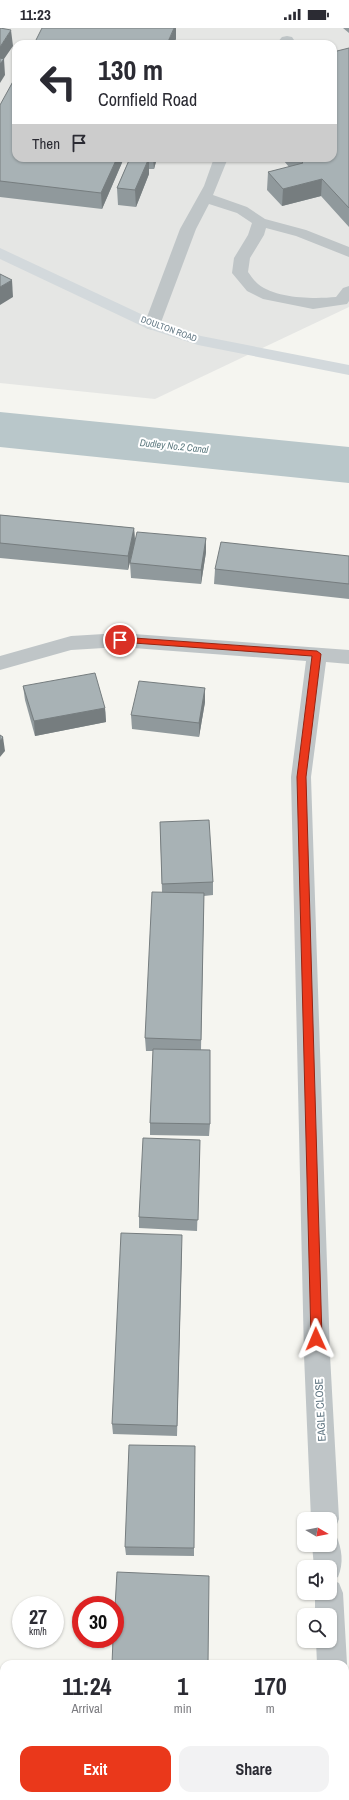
<!DOCTYPE html>
<style>
body{margin:0;font-family:"Archivo Narrow",sans-serif;background:#f2f2f3;color:#2b2b33;height:100vh;display:flex;flex-direction:column;font-size:15px;white-space:nowrap}
*{box-sizing:border-box;margin:0}
p{font-size:13px;color:#7c7c81}
.icon{flex:none;width:22px;height:22px;fill:none;stroke:currentColor;stroke-width:2;stroke-linecap:round;stroke-linejoin:round}
.map{position:relative;flex:1;overflow:hidden}
.drawer{position:absolute;left:0px;top:1632px;width:349px;height:140px;display:flex;flex-direction:column;background:#fff;border-radius:12px 12px 0 0;box-shadow:0 1px 3px #0004}
.drawer>*{flex:none}
.hud{position:absolute;left:12px;top:12px;width:325px;height:122px;border-radius:12px;box-shadow:0 1px 3px #0004;background:#fff;color:#2b2b33;overflow:hidden}
.needle{width:26px;rotate:100deg}
.buttons{position:absolute;left:297px;top:1484px;display:grid;gap:8px}
.buttons a{display:grid;place-items:center;width:40px;height:40px;border-radius:8px;background:#fff;box-shadow:0 1px 3px #0004;font-size:20px}
.speed{position:absolute;left:12px;top:1568px;display:flex;gap:8px;font-size:20px;font-weight:700;text-align:center}
.speed>*{display:grid;place-content:center;width:52px;height:52px;border-radius:50%;background:#fff;box-shadow:0 1px 3px #0004;line-height:1}
.speed small{font-size:10px;font-weight:400}
.speed .limit{border:6px solid #d22;background:#fff;color:#111}
.pin{position:absolute;display:grid;place-items:center;width:34px;height:34px;color:#fff;margin:-17px;border:2px solid #fff;border-radius:50%;box-shadow:0 1px 4px #0007}
.me{position:absolute;width:44px;margin:-22px;rotate:359deg;stroke-linejoin:round;filter:drop-shadow(0 0 3px #0008)}
.turn{display:flex;align-items:center;gap:14px;height:84px;padding:0 20px;font-size:18px}
.turn .icon{width:52px;height:52px;stroke-width:2.5}
.turn b{display:block;font-size:28px;line-height:34px}
.then{display:flex;align-items:center;height:38px;padding:0 20px;background:#0003;gap:8px;font-size:15px}
.eta{display:flex;justify-content:space-evenly;align-items:center;height:68px;text-align:center}
.eta b{font-size:24px;font-weight:700;line-height:28px}
.action{display:flex;gap:8px;margin-top:auto;padding:8px 20px}
.action a{flex:1;height:46px;border-radius:12px;background:#ea381b;color:#fff;font-size:16px;font-weight:700;line-height:46px;text-align:center}
.action a+a{background:#f2f2f3;color:#2b2b33}
.status{display:flex;justify-content:space-between;align-items:center;height:28px;padding:0 20px;background:#fff;direction:ltr}
.status svg{height:11px;fill:currentColor}
.map>svg:first-child{display:block}
.built{fill:#e5e6e4;fill-rule:evenodd}
.water{fill:#b9c7ca}
.lines{fill:none;stroke-linecap:round;stroke-linejoin:round}
.lane{fill:#bfc5c7;fill-rule:evenodd}
.street{fill:#bfc5c7;fill-rule:evenodd}
.secondary{fill:#d3d9dc;fill-rule:evenodd}
.wall{fill:#90999c}
.shaded-wall{fill:#767d7f}
.building{fill:#a8b2b5;stroke:#767d7f}
.route{fill:#ea381b;stroke:#982412}
.labels{text-anchor:middle;dominant-baseline:central;stroke-width:4;stroke-linejoin:round;paint-order:stroke}
.far-street-label{font-size:9px;fill:#627783;stroke:#fff}
.far-water-label{font-size:10px;font-style:italic;fill:#5e7b80;stroke:#fff}
.street-label{font-size:11px;fill:#627783;stroke:#fff}
</style>
<div class="status"><b>11:23</b><svg viewBox="0 0 49 12"><path d="M0 12V9h3v3zM5 12V6h3v6zM10 12V3h3v9zM15 12V0h3v12zM26 1h20v11H26zM47 4h2v5h-2z"/></svg></div>
<div class="map">
<svg width="349" height="1772" viewBox="0 0 349 1772">
<rect width="100%" height="100%" fill="#f5f5f0"/>
<path class="built" d="M0 0H349V279L155 371 0 355ZM16 16H333V130H16Z"/>
<path class="water" d="M0 384 349 419V455L0 419Z"/>
<g class="lines">
<g class="lane">
<path d="M287 8 292 9 294 12 290 16H276L282 9Z"/>
<path d="M214 130H228L213 167 247 179 265 191 306 202 349 219V229L296 208 266 200 264 207 250 230 248 244C251 248 254 253 258 256 276 271 315 271 336 269L343 260 349 258V273L347 276 313 281 263 271 247 263 232 245 234 230 248 207 252 195 237 185 209 176 196 201 160 297 158 300 152 302 146 300 144 297 180 201 204 158Z"/>
</g>
<g class="street">
<path d="M120 605 349 622V636L326 634 311 749 330 1327 339 1491 335 1501 330 1503V1491H311L304 1327 291 749 306 633 120 619 71 622 0 642V628L71 608Z"/>
<path d="M330 1504 336 1507C342 1521 344 1535 338 1549L332 1552 339 1555 343 1565 347 1636 345 1640V1636H317L316 1613H330V1587H315V1565H330V1539H314L312 1517H330Z"/>
<path d="M263 1768H295L294 1772H262Z"/>
</g>
<path class="secondary" d="M0 220 158 294 201 308 349 337V347L198 317 146 300 0 231Z"/>
</g>
<g class="wall">
<path d="M343 0H349V5Z"/>
<path d="M349 20V199L321 168 282 178 267 162 268 144 289 139 284 133V130H333Z"/>
<path d="M0 77 16 130H124L102 181 0 169Z"/>
<path d="M129 130H157L154 141H149V146L136 179 118 177 117 160 129 132Z"/>
<path d="M0 487 134 500 135 513 206 510V524L201 556 131 550 130 535 133 520 128 542 0 530Z"/>
<path d="M349 528V571L214 556 215 541Z"/>
<path d="M23 658 105 680 106 694 35 708 25 672Z"/>
<path d="M205 660V674L199 709 132 701 131 687Z"/>
<path d="M160 794 213 854V867L204 868 201 1022 210 1096 209 1108 150 1107V1095L153 1023H146L145 1010 162 864Z"/>
<path d="M200 1112 197 1203 139 1200V1189Z"/>
<path d="M182 1219 177 1408 113 1406 112 1396Z"/>
<path d="M125 1519 194 1520V1528L126 1527Z"/>
</g>
<g class="shaded-wall">
<path d="M174 0H176V11L174 16H167Z"/>
<path d="M11 2 13 18 4 31 5 47 0 55V19Z"/>
<path d="M117 130H124L102 181 101 165Z"/>
<path d="M149 130V146L136 179 135 162Z"/>
<path d="M153 130H157L154 141Z"/>
<path d="M322 151 321 168 282 178 283 161Z"/>
<path d="M12 252 13 269 0 277V259Z"/>
<path d="M134 500 135 514 128 542V528Z"/>
<path d="M206 510V524L201 556V542Z"/>
<path d="M205 660V674L199 709V695Z"/>
<path d="M105 680 106 694 35 708 34 693Z"/>
<path d="M3 709 5 723 0 729V713Z"/>
</g>
<g class="building">
<path d="M0 0 11 2 0 19Z"/>
<path d="M42 0H174L167 16H34Z"/>
<path d="M349 20V180L322 151 283 161 268 144 303 135 298 130H333V24Z"/>
<path d="M0 30 4 31 0 36Z"/>
<path d="M16 48V130H117L101 165 0 153V77Z"/>
<path d="M130 130H149L135 162 117 160Z"/>
<path d="M0 246 12 252 0 259Z"/>
<path d="M0 487 134 500 128 528 0 515Z"/>
<path d="M137 504 206 510 201 542 130 535Z"/>
<path d="M221 514 349 528V556L215 541Z"/>
<path d="M95 645 105 680 34 693 23 658Z"/>
<path d="M139 653 205 660 199 695 131 687Z"/>
<path d="M0 707 3 709 0 713Z"/>
<path d="M209 792 213 854 162 856 160 794Z"/>
<path d="M152 864 204 865 201 1012 145 1010Z"/>
<path d="M153 1021 210 1022V1096L150 1095Z"/>
<path d="M143 1110 200 1112 198 1192 139 1189Z"/>
<path d="M121 1205 182 1207 177 1398 112 1396Z"/>
<path d="M129 1417 195 1418 194 1520 125 1519Z"/>
<path d="M117 1544 209 1548 208 1636H112L113 1611H115V1579Z"/>
<rect x="94" y="1768" width="53" height="4"/>
</g>
<path class="route" d="M120 609 317 623 321 626 306 749 322 1311 320 1315 316 1316 313 1315 311 1311 297 749 312 628 120 614 116 612Z"/>
<g class="labels">
<g class="far-street-label">
<text transform="translate(169 301) rotate(20)">DOULTON ROAD</text>
</g>
<g class="far-water-label">
<text transform="translate(174 418) rotate(6)">Dudley No.2 Canal</text>
</g>
<g class="street-label">
<text transform="translate(320 1382) rotate(-93)">EAGLE CLOSE</text>
</g>
</g>
</svg>
<div class="buttons">
<a><svg class="needle" viewBox="-14 -14 28 28"><path d="M0-13l5 13h-10z" fill="#e53935"/><path d="M0 13l5-13h-10z" fill="#7c7c81"/></svg></a>
<a><svg class="icon" aria-label="sound" viewBox="0 0 24 24"><path d="M4 9h4l5-4v14l-5-4H4zM17 9q2 3 0 6"/></svg></a>
<a><svg class="icon" aria-label="search" viewBox="0 0 24 24"><circle cx="10" cy="10" r="6"/><path d="M15 15l6 6"/></svg></a>
</div>
<div class="speed"><div>27<small>km/h</small></div><div class="limit">30</div></div>
<div class="pin" style="left:120px;top:612px;background:#d93025"><svg class="icon" aria-label="arrive" viewBox="0 0 24 24"><path d="M6 21V4h12l-3 4 3 4H6"/></svg></div>
<svg class="me" style="left:316px;top:1311px" viewBox="-20 -20 40 40"><path d="M0-17L14 15 0 8-14 15z" fill="#ea381b" stroke="#fff" stroke-width="4"/></svg>
<div class="hud">
<div class="turn"><svg class="icon" aria-label="left" viewBox="0 0 24 24"><path d="M17 20v-9H6M10 6l-5 5 5 5"/></svg><div><b>130 m</b>Cornfield Road</div></div>
<div class="then">Then<svg class="icon" aria-label="arrive" viewBox="0 0 24 24"><path d="M6 21V4h12l-3 4 3 4H6"/></svg></div>
</div>
<section class="drawer">
<div class="eta">
<div><b>11:24</b><p>Arrival</p></div>
<div><b>1</b><p>min</p></div>
<div><b>170</b><p>m</p></div>
</div>
<div class="action"><a>Exit</a><a>Share</a></div>
</section>
</div>
